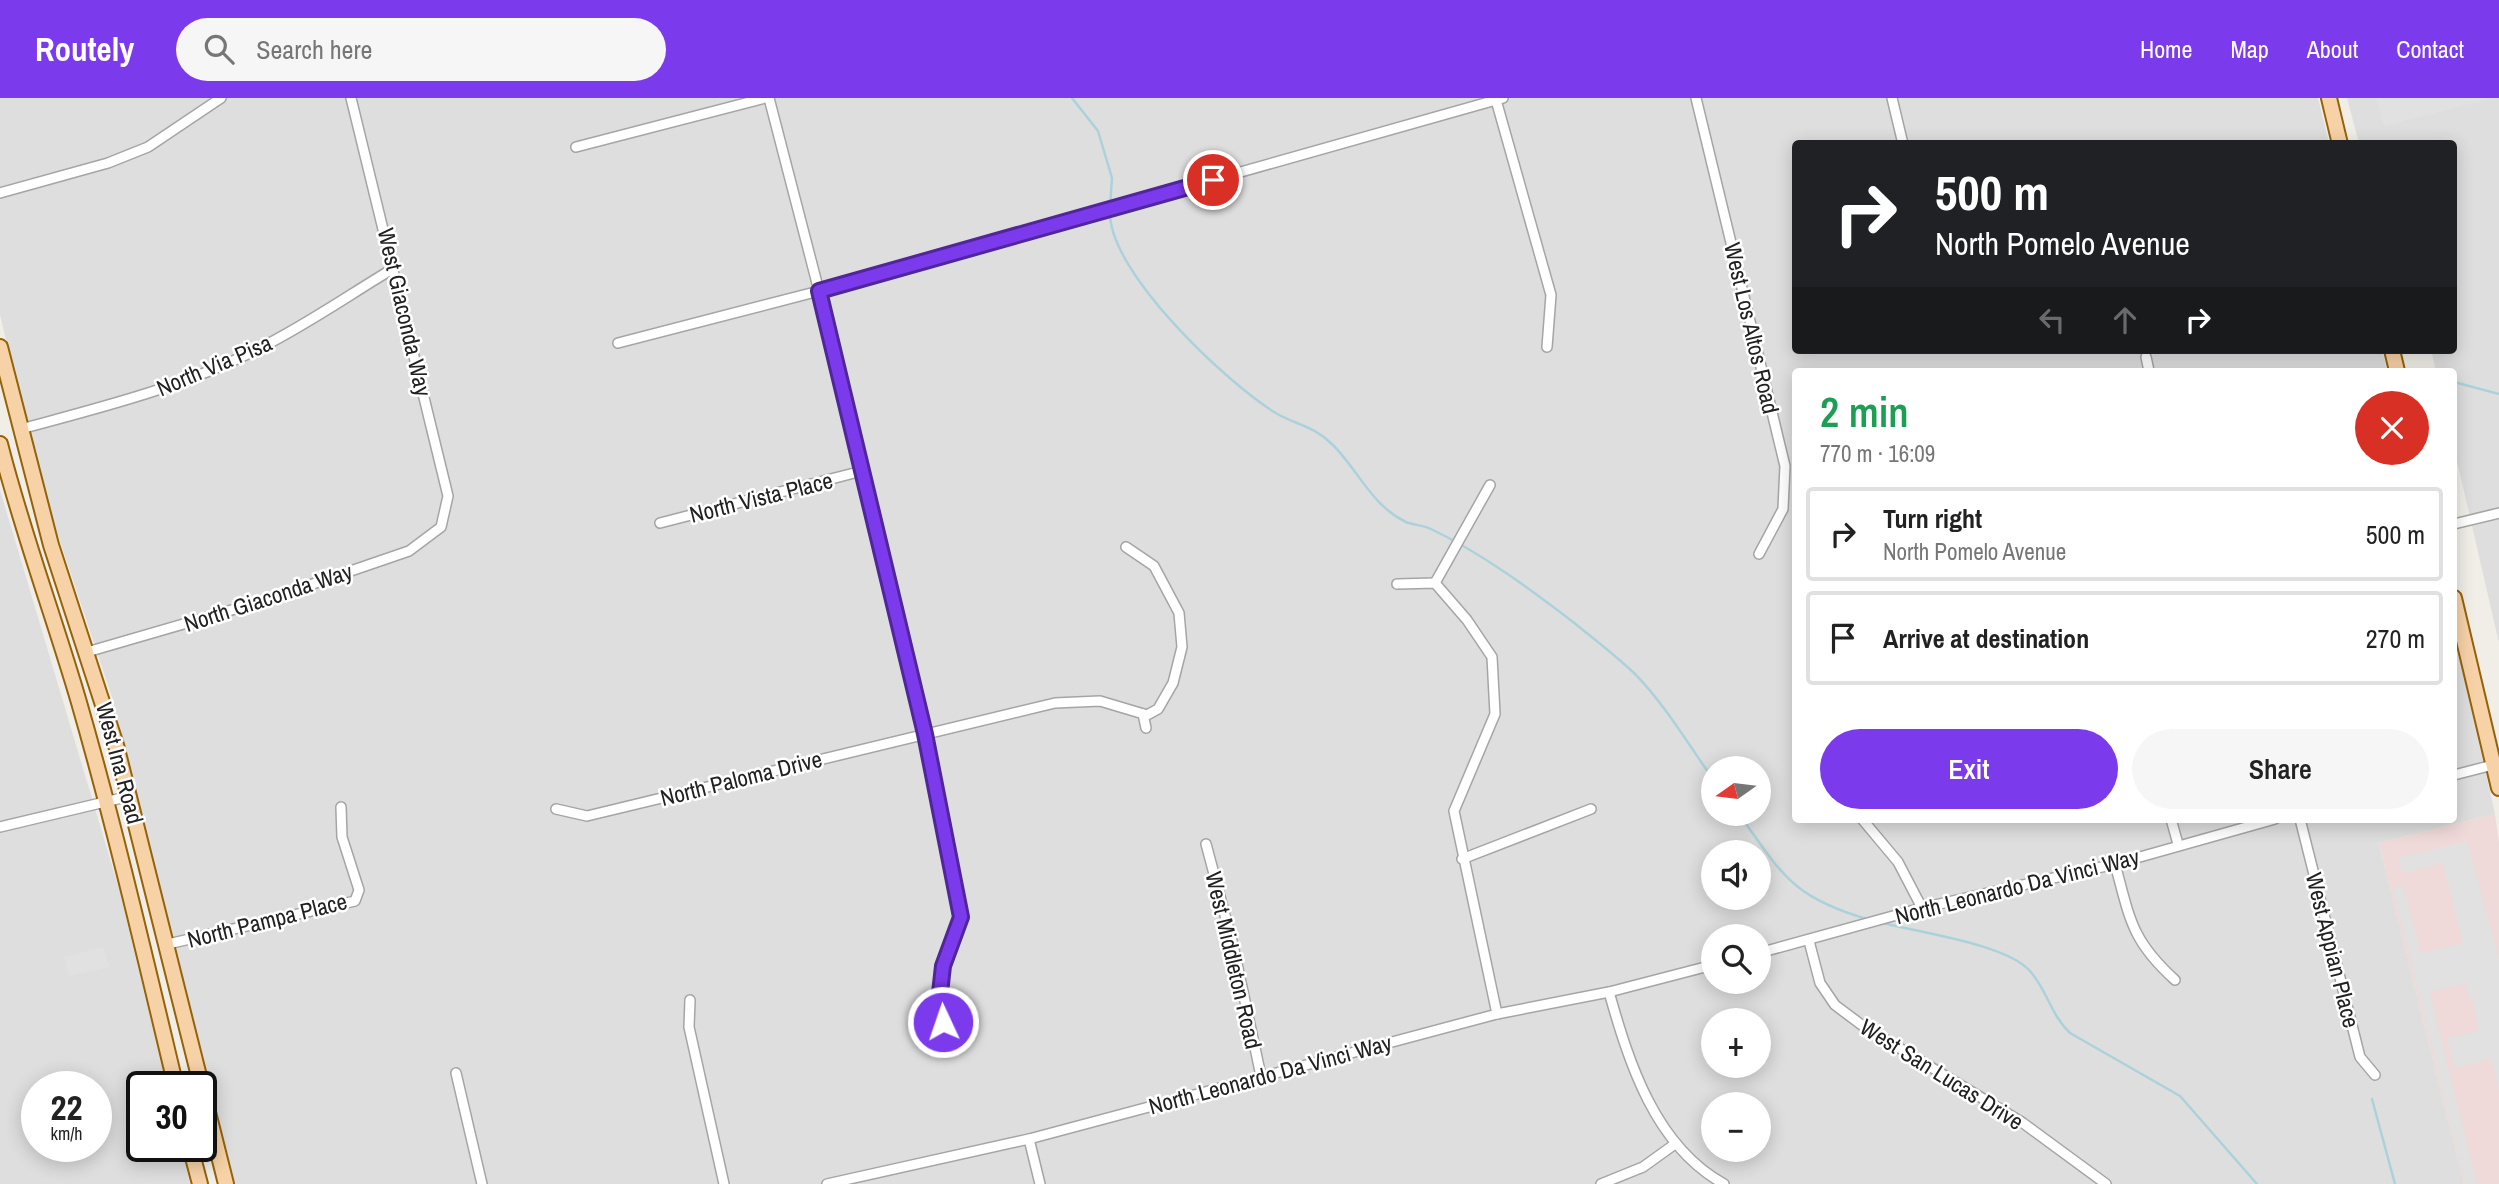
<!DOCTYPE html>
<meta charset="utf-8">
<style>
body{margin:0;font-family:"Archivo Narrow",sans-serif;background:#f6f6f6;color:#222;height:100vh;display:flex;flex-direction:column;font-size:26px;white-space:nowrap}
*{box-sizing:border-box;margin:0}
p{font-size:23px;color:#767676}
.icon{flex:none;width:38px;height:38px;fill:none;stroke:currentColor;stroke-width:2;stroke-linecap:round;stroke-linejoin:round}
.map{position:relative;flex:1;overflow:hidden}
.sheet{position:absolute;left:1792px;top:270px;width:665px;height:455px;display:flex;flex-direction:column;background:#fff;border-radius:7px;box-shadow:0 4px 18px #0003}
.sheet>*{flex:none}
.banner{position:absolute;left:1792px;top:42px;width:665px;height:214px;border-radius:7px;box-shadow:0 4px 18px #0003;background:#202124;color:#fff;overflow:hidden}
.needle{width:46px;rotate:256deg}
.buttons{position:absolute;left:1701px;top:658px;display:grid;gap:14px}
.buttons a{display:grid;place-items:center;width:70px;height:70px;border-radius:50%;background:#fff;box-shadow:0 4px 18px #0003;font-size:35px}
.speed{position:absolute;left:21px;top:973px;display:flex;gap:14px;font-size:35px;font-weight:700;text-align:center}
.speed>*{display:grid;place-content:center;width:91px;height:91px;border-radius:50%;background:#fff;box-shadow:0 4px 18px #0003;line-height:1}
.speed small{font-size:18px;font-weight:400}
.speed .limit{border:4px solid #111;border-radius:10px;background:#fff;color:#111}
.pin{position:absolute;display:grid;place-items:center;width:60px;height:60px;color:#fff;margin:-30px;border:4px solid #fff;border-radius:50%;box-shadow:0 2px 7px #0007}
.me{position:absolute;width:77px;margin:-38px;rotate:357deg;stroke-linejoin:round;filter:drop-shadow(0 0 5px #0008)}
.turn{display:flex;align-items:center;gap:24px;height:147px;padding:0 28px;font-size:32px}
.turn .icon{width:91px;height:91px;stroke-width:2.5}
.turn b{display:block;font-size:49px;line-height:60px}
.lanes{display:flex;align-items:center;height:66px;padding:0 28px;background:#0003;justify-content:center;gap:35px;direction:ltr}
.lanes .off{opacity:.35}
.round{display:grid;place-items:center;flex:none;width:74px;height:74px;border-radius:37px;background:#f6f6f6}
.overview{display:flex;align-items:center;justify-content:space-between;height:119px;padding:0 28px}
h1{font-size:42px;font-weight:600;line-height:52px;color:#1e9e55}
.primary-button{display:flex;gap:14px;margin-top:auto;padding:14px 28px}
.primary-button a{flex:1;height:80px;border-radius:42px;background:#7c3aed;color:#fff;font-size:28px;font-weight:600;line-height:80px;text-align:center}
.primary-button a+a{background:#f6f6f6;color:#222}
ul{padding:0;list-style:none}
li{display:flex;align-items:center;gap:21px;height:94px;margin:0 14px 10px;padding:0 14px;border:4px solid #e0e0e0;border-radius:7px}
li div{flex:1}
li b{display:block;font-size:26px}
li em{font-style:normal}
header{display:flex;align-items:center;gap:42px;box-sizing:border-box;height:98px;padding:0 35px;background:#7c3aed;color:#fff}
header strong{font-size:33px}
nav{display:flex;gap:38px;margin-inline-start:auto;font-size:24px}
.search{width:490px;height:63px;background:#f6f6f6;display:flex;align-items:center;gap:18px;box-sizing:border-box;padding:0 24px;border-radius:38px;color:#767676;font-size:26px}
.map>svg:first-child{display:block}
.residential{fill:#dfdede;fill-rule:evenodd}
.commercial{fill:#f0d9d9}
.parking{fill:#e1e1e1}
.lines{fill:none;stroke-linecap:round;stroke-linejoin:round}
.stream{stroke:#abd2dc;stroke-width:2.5}
.street-casing{stroke:#a5a5a5;stroke-width:12}
.primary-casing{stroke:#966208;stroke-width:18}
.street{stroke:#fff;stroke-width:9}
.primary{stroke:#f7d2a7;stroke-width:14}
.route-casing{stroke:#51269a;stroke-width:18}
.route{stroke:#7c3aed;stroke-width:12}
.labels{text-anchor:middle;dominant-baseline:central;stroke-width:5;stroke-linejoin:round;paint-order:stroke}
.street-label{font-size:23px;fill:#212121;stroke:#fff}
</style>
<header>
<strong>Routely</strong>
<div class="search"><svg class="icon" aria-label="search" viewBox="0 0 24 24"><circle cx="10" cy="10" r="6"/><path d="M15 15l6 6"/></svg>Search here</div>
<nav><a>Home</a><a>Map</a><a>About</a><a>Contact</a></nav>
</header>
<div class="map">
<svg width="2499" height="1086" viewBox="0 0 2499 1086">
<rect width="100%" height="100%" fill="#f1eee8"/>
<g class="residential">
<path d="M0 0H2318L2329 45 1796 46V252H2382L2387 273H1796V721H2454V536L2495 716 2379 745 2464 1086H235L112 599 41 386 0 217ZM1713 670H1759V716H1713ZM1713 754H1759V800H1713ZM1713 838H1759V884H1713ZM1713 922H1759V968H1713ZM1713 1006H1759V1052H1713Z"/>
<path d="M2347 0H2499V545L2454 350V273H2436L2431 252H2454V46L2359 45Z"/>
<path d="M0 392 119 791 167 989H142V1048H181L190 1086H0ZM37 989H96V1048H37Z"/>
</g>
<path class="commercial" d="M2495 716 2499 744V1086H2464L2379 745Z"/>
<g class="parking">
<path d="M2377 0H2493L2384 28Z"/>
<path d="M2467 743 2499 861V993L2491 961 2454 970 2447 940 2478 933 2473 901 2469 902 2465 886 2430 894 2477 1086H2465L2393 790 2403 787 2421 855 2463 845 2443 765 2402 775 2398 760Z"/>
<path d="M103 849 109 869 69 878 64 859Z"/>
</g>
<g class="lines">
<g class="stream">
<path d="M1072 0 1098 33 1112 80 1110 108"/>
<path d="M1110 115C1110 175 1225 283 1274 314 1295 327 1313 327 1333 347 1358 372 1372 408 1406 424 1413 427 1423 427 1431 431 1481 455 1529 490 1573 524 1593 540 1615 557 1634 575 1664 605 1688 646 1713 681"/>
<path d="M2454 284 2499 296"/>
<path d="M1739 716C1783 778 1793 800 1870 822"/>
<path d="M1880 824C1918 835 2003 845 2029 872 2047 891 2050 916 2070 935L2180 998 2257 1086"/>
<path d="M2372 1001 2395 1086"/>
</g>
<g class="street-casing">
<g id="street">
<path d="M769 0 819 193 925 636 961 819 943 868 939 904 942 924"/>
<path d="M1696 0 1785 368 1783 411 1759 456"/>
<path d="M1892 0 1903 46"/>
<path d="M1496 2 1551 197 1547 249"/>
<path d="M576 49 765 0"/>
<path d="M0 95 108 65 148 49 221 0"/>
<path d="M618 245 819 193 1503 0"/>
<path d="M2146 259 2149 273"/>
<path d="M21 331C102 309 184 289 260 250 306 227 349 197 394 170"/>
<path d="M660 425 862 373"/>
<path d="M2454 426 2499 415"/>
<path d="M1435 485 1490 387"/>
<path d="M1397 486 1435 485 1467 522 1492 559 1495 616 1454 713 1497 916"/>
<path d="M87 554 266 502 409 453 441 429 448 398 351 0"/>
<path d="M1143 616 1146 630"/>
<path d="M2454 677 2493 667"/>
<path d="M556 711 587 718 1055 605 1100 603 1147 617 1158 611 1173 585 1182 549 1179 515 1154 468 1126 449"/>
<path d="M1862 721 1898 764 1922 810"/>
<path d="M2171 721 2178 746"/>
<path d="M2300 721 2360 959 2375 977"/>
<path d="M0 729 130 698"/>
<path d="M1206 746 1233 847 1261 978"/>
<path d="M1462 761 1591 711"/>
<path d="M2115 766C2130 821 2131 842 2175 882"/>
<path d="M1809 843 1820 885 1835 907 1863 928 2023 1025 2106 1086"/>
<path d="M168 846 355 803 359 792 342 739 341 709"/>
<path d="M1759 855 1922 810 2115 766 2275 721"/>
<path d="M1609 894C1629 965 1655 1048 1724 1086"/>
<path d="M690 902 689 929 724 1086"/>
<circle cx="944" cy="934" r="10"/>
<path d="M456 975 482 1086"/>
<path d="M1029 1041 1040 1086"/>
<path d="M827 1086 1029 1041 1497 916 1609 894 1713 867"/>
<path d="M1601 1086 1643 1069 1675 1046"/>
</g>
</g>
<g class="primary-casing">
<g id="primary">
<path d="M2329 0 2340 46"/>
<path d="M0 249 51 447 116 647 226 1086"/>
<path d="M2392 252 2397 273"/>
<path d="M0 346C22 433 53 516 78 601 115 729 145 859 176 989"/>
<path d="M2454 500 2499 690"/>
<path d="M190 1048 200 1086"/>
</g>
</g>
<use href="#street" class="street"/>
<use href="#primary" class="primary"/>
</g>
<g class="lines">
<g class="route-casing">
<path id="route" d="M943 924 939 904 943 868 961 819 925 636 819 193 1213 82"/>
</g>
<use href="#route" class="route"/>
</g>
<g class="labels">
<g class="street-label">
<text transform="translate(405 214) rotate(77)">West Giaconda Way</text>
<text transform="translate(1752 230) rotate(77)">West Los Altos Road</text>
<text transform="translate(214 267) rotate(-23)">North Via Pisa</text>
<text transform="translate(761 399) rotate(-14)">North Vista Place</text>
<text transform="translate(268 499) rotate(-18)">North Giaconda Way</text>
<text transform="translate(120 665) rotate(75)">West Ina Road</text>
<text transform="translate(741 680) rotate(-14)">North Paloma Drive</text>
<text transform="translate(2017 788) rotate(-14)">North Leonardo Da Vinci Way</text>
<text transform="translate(267 822) rotate(-14)">North Pampa Place</text>
<text transform="translate(2333 852) rotate(76)">West Appian Place</text>
<text transform="translate(1234 862) rotate(77)">West Middleton Road</text>
<text transform="translate(1270 976) rotate(-15)">North Leonardo Da Vinci Way</text>
<text transform="translate(1942 976) rotate(32)">West San Lucas Drive</text>
</g>
</g>
</svg>
<div class="buttons">
<a><svg class="needle" viewBox="-14 -14 28 28"><path d="M0-13l5 13h-10z" fill="#e53935"/><path d="M0 13l5-13h-10z" fill="#767676"/></svg></a>
<a><svg class="icon" aria-label="sound" viewBox="0 0 24 24"><path d="M4 9h4l5-4v14l-5-4H4zM17 9q2 3 0 6"/></svg></a>
<a><svg class="icon" aria-label="search" viewBox="0 0 24 24"><circle cx="10" cy="10" r="6"/><path d="M15 15l6 6"/></svg></a>
<a>+</a>
<a>−</a>
</div>
<div class="speed"><div>22<small>km/h</small></div><div class="limit">30</div></div>
<div class="pin" style="left:1213px;top:82px;background:#d93025"><svg class="icon" aria-label="arrive" viewBox="0 0 24 24"><path d="M6 21V4h12l-3 4 3 4H6"/></svg></div>
<svg class="me" style="left:943px;top:924px" viewBox="-20 -20 40 40"><circle r="17" fill="#7c3aed" stroke="#fff" stroke-width="3"/><path d="M0-11L8 9 0 5-8 9z" fill="#fff"/></svg>
<div class="banner">
<div class="turn"><svg class="icon" aria-label="right" viewBox="0 0 24 24"><path d="M7 20v-9h11M14 6l5 5-5 5"/></svg><div><b>500 m</b>North Pomelo Avenue</div></div>
<div class="lanes"><svg class="icon off" aria-label="left" viewBox="0 0 24 24"><path d="M17 20v-9H6M10 6l-5 5 5 5"/></svg><svg class="icon off" aria-label="ahead" viewBox="0 0 24 24"><path d="M12 20V5M6 11l6-6 6 6"/></svg><svg class="icon" aria-label="right" viewBox="0 0 24 24"><path d="M7 20v-9h11M14 6l5 5-5 5"/></svg></div>
</div>
<section class="sheet">
<div class="overview"><div><h1>2 min</h1><p>770 m · 16:09</p></div><a class="round" style="background:#d93025;color:#fff"><svg class="icon" aria-label="close" viewBox="0 0 24 24"><path d="M6 6l12 12M18 6L6 18"/></svg></a></div>
<ul>
<li><svg class="icon" aria-label="right" viewBox="0 0 24 24"><path d="M7 20v-9h11M14 6l5 5-5 5"/></svg><div><b>Turn right</b><p>North Pomelo Avenue</p></div><em>500 m</em></li>
<li><svg class="icon" aria-label="arrive" viewBox="0 0 24 24"><path d="M6 21V4h12l-3 4 3 4H6"/></svg><div><b>Arrive at destination</b></div><em>270 m</em></li>
</ul>
<div class="primary-button"><a>Exit</a><a>Share</a></div>
</section>
</div>
